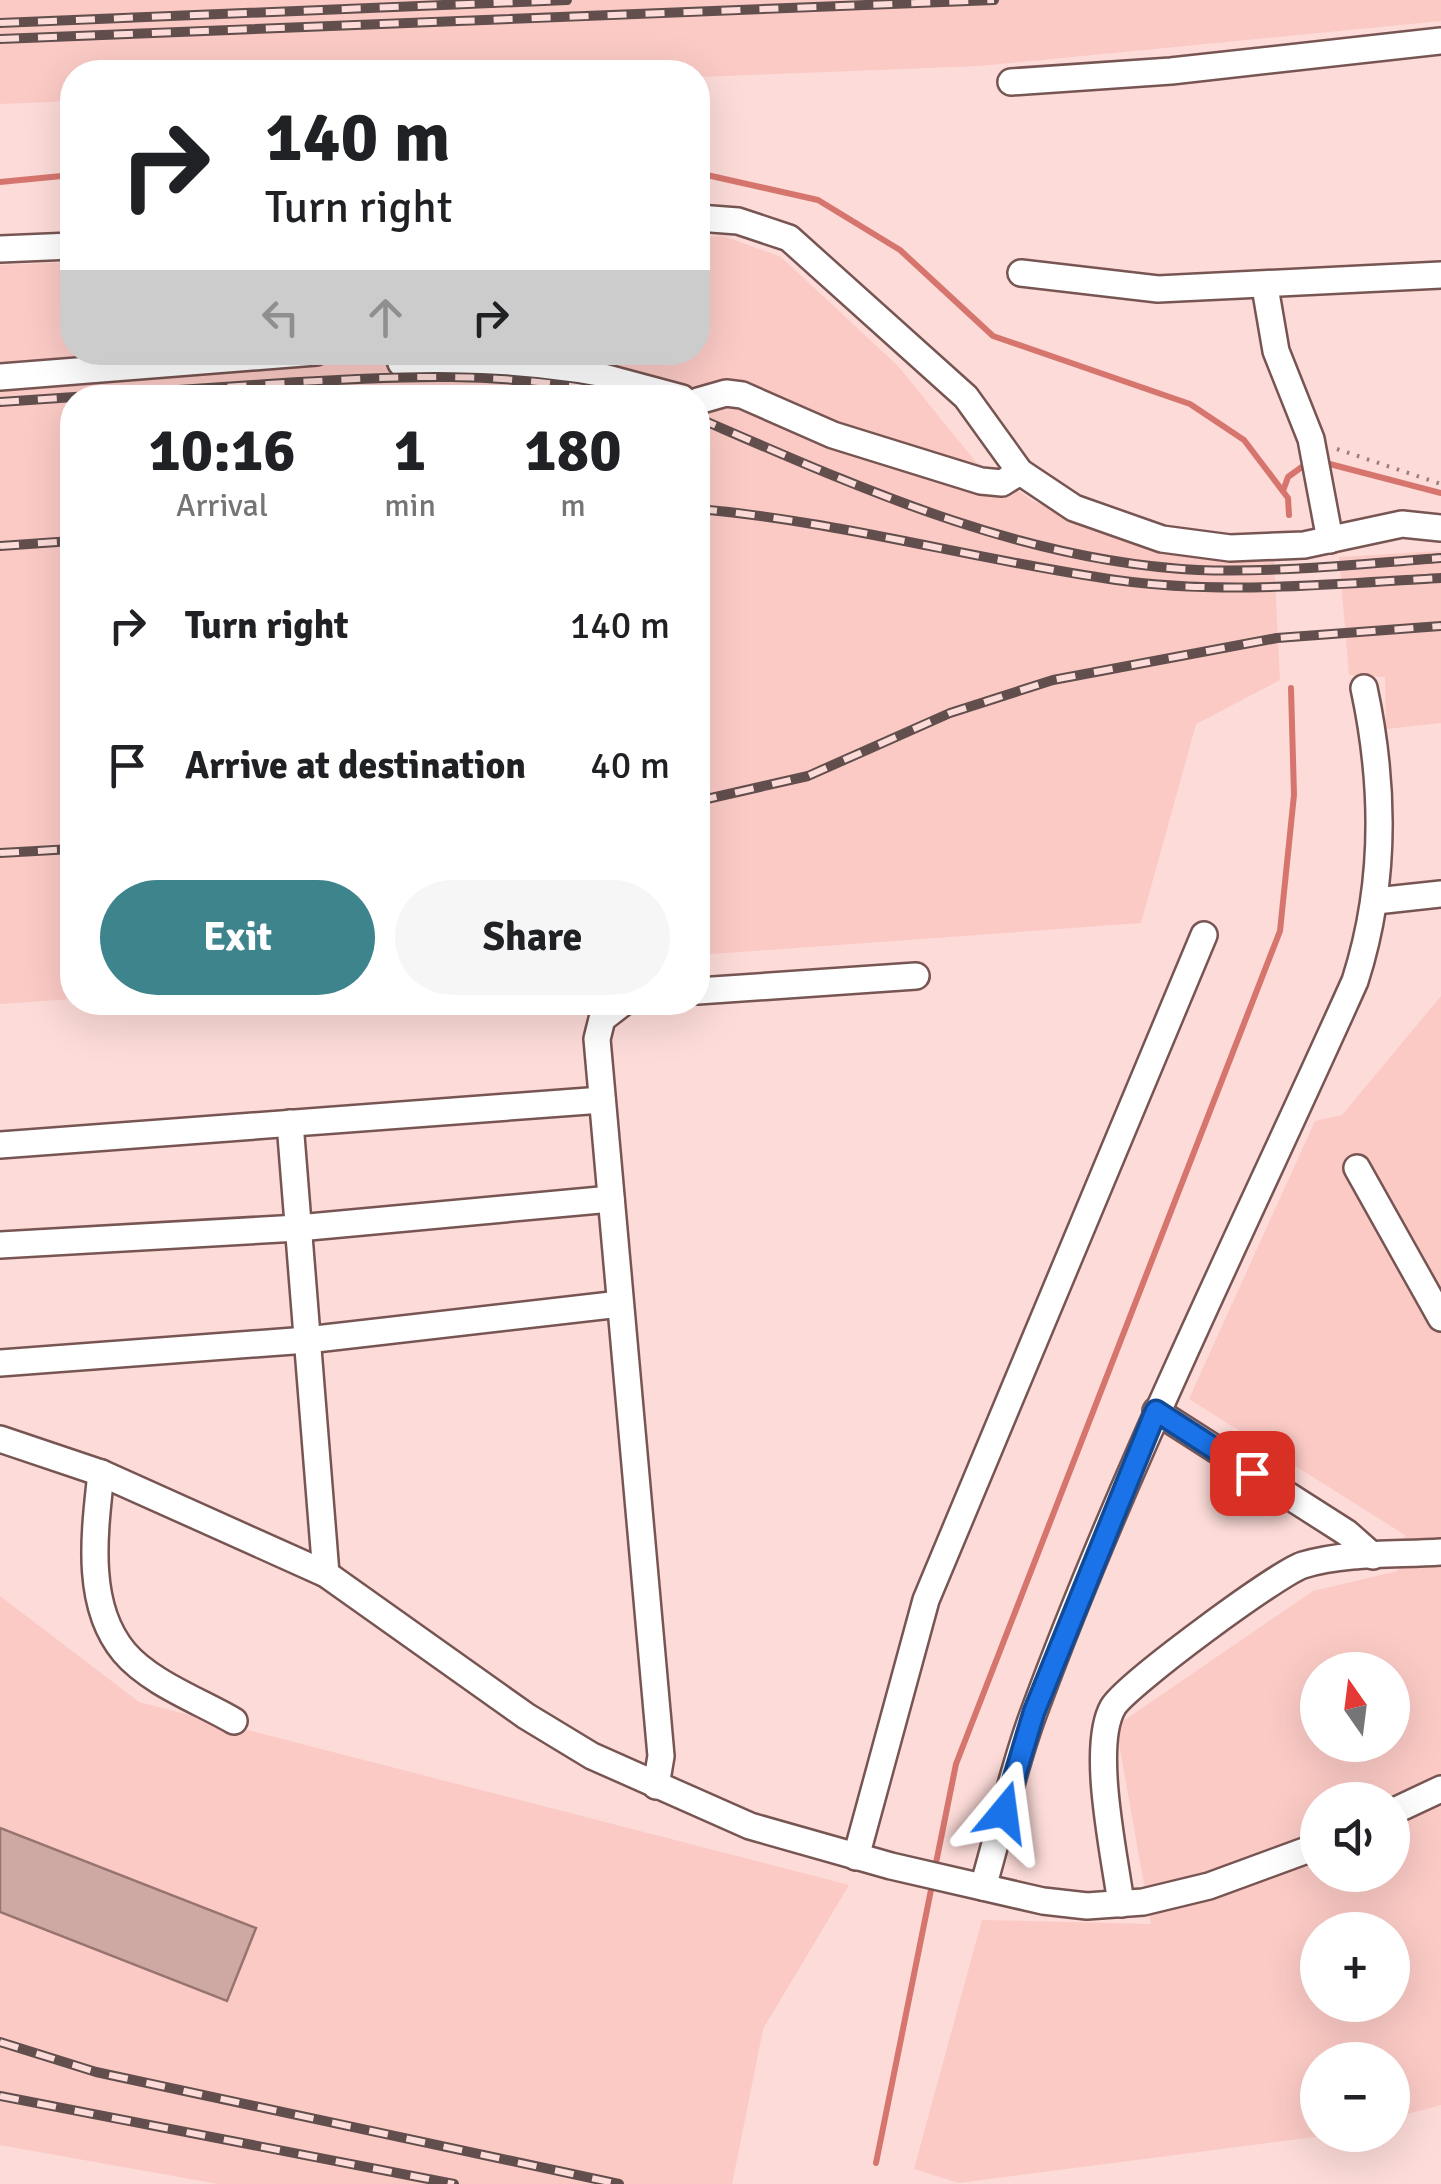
<!DOCTYPE html>
<meta charset="utf-8">
<style>
body{margin:0;font-family:Signika,sans-serif;background:#f6f6f6;color:#202124;height:100vh;display:flex;flex-direction:column;font-size:38px;white-space:nowrap}
*{box-sizing:border-box;margin:0}
p{font-size:32px;color:#757577}
.icon{flex:none;width:55px;height:55px;fill:none;stroke:currentColor;stroke-width:2;stroke-linecap:round;stroke-linejoin:round}
.map{position:relative;flex:1;overflow:hidden}
.sheet{position:absolute;left:60px;top:385px;width:650px;height:630px;display:flex;flex-direction:column;background:#fff;border-radius:40px;box-shadow:0 10px 40px #0002}
.sheet>*{flex:none}
.hud{position:absolute;left:60px;top:60px;width:650px;height:305px;border-radius:40px;box-shadow:0 10px 40px #0002;background:#fff;color:#202124;overflow:hidden}
.needle{width:65px;rotate:346deg}
.buttons{position:absolute;left:1300px;top:1652px;display:grid;gap:20px}
.buttons a{display:grid;place-items:center;width:110px;height:110px;border-radius:50%;background:#fff;box-shadow:0 10px 40px #0002;font-size:50px}
.pin{position:absolute;display:grid;place-items:center;width:85px;height:85px;color:#fff;margin:-42px;border-radius:20px;box-shadow:0 5px 15px #0006}
.me{position:absolute;width:110px;margin:-55px;rotate:16deg;stroke-linejoin:round;filter:drop-shadow(0 0 8px #0008)}
.turn{display:flex;align-items:center;gap:35px;height:210px;padding:0 40px;font-size:45px}
.turn .icon{width:130px;height:130px;stroke-width:2.5}
.turn b{display:block;font-size:70px;line-height:85px}
.lanes{display:flex;align-items:center;height:95px;padding:0 40px;background:#0003;justify-content:center;gap:50px;direction:ltr}
.lanes .off{opacity:.35}
.eta{display:flex;justify-content:space-evenly;align-items:center;height:170px;text-align:center}
.eta b{font-size:60px;font-weight:700;line-height:70px}
.primary-button{display:flex;gap:20px;margin-top:auto;padding:20px 40px}
.primary-button a{flex:1;height:115px;border-radius:60px;background:#3d848c;color:#fff;font-size:40px;font-weight:700;line-height:115px;text-align:center}
.primary-button a+a{background:#f6f6f6;color:#202124}
ul{padding:0;list-style:none}
li{display:flex;align-items:center;gap:30px;height:140px;padding:0 40px}
li div{flex:1}
li b{display:block;font-size:38px}
li em{font-style:normal}
.map>svg:first-child{display:block}
.built{fill:#fbcac5;fill-rule:evenodd}
.lines{fill:none;stroke-linecap:round;stroke-linejoin:round}
.stream{stroke:#d6756e;stroke-width:6}
.building{fill:#cea8a3;stroke:#987470;stroke-width:2.5}
.minor-casing{stroke:#775552;stroke-width:30}
.path{stroke:#977f7d;stroke-width:4;stroke-dasharray:2.5 8;stroke-linecap:butt}
.minor{stroke:#fff;stroke-width:25}
.rail-casing{stroke:#624f4d;stroke-width:10}
.rail{stroke:#fcdbd8;stroke-width:6;stroke-dasharray:19;stroke-linecap:butt}
.route-casing{stroke:#114b97;stroke-width:25}
.route{stroke:#1a73e8;stroke-width:18}
</style>
<div class="map">
<svg width="1441" height="2184" viewBox="0 0 1441 2184">
<rect width="100%" height="100%" fill="#fcdbd8"/>
<g class="built">
<path d="M0 0H1441V21L979 66 698 77V72H72V101L0 104Z"/>
<path d="M723 236 781 257 898 366 975 461 1033 501 1096 527 1274 558 1280 680 1196 724 1141 923 698 955V398H72V999L0 1004V265L72 262V352H698V237Z"/>
<path d="M1441 551V723L1386 729 1385 677 1349 675 1339 557Z"/>
<path d="M1441 996V2105L1393 2118 1392 2060H1318V2135H1329L959 2183 914 2169 982 1920 1151 1924 1116 1726 1313 1591 1398 1571 1405 1535 1189 1399 1315 1121 1342 1115ZM1318 1670H1392V1745H1318ZM1318 1800H1392V1875H1318ZM1318 1930H1392V2005H1318Z"/>
<path d="M0 1596 139 1702 849 1885 763 2029 732 2184H218L0 2145Z"/>
</g>
<g class="lines">
<g class="stream">
<path d="M698 173 818 200 900 250 993 336 1190 404 1244 440 1288 498 1289 515"/>
<path d="M0 182 72 175"/>
<path d="M1322 462 1441 493"/>
<path d="M1283 491 1288 477 1310 461"/>
<path d="M935 1868 956 1764 1280 931 1294 795 1291 688"/>
<path d="M876 2163 933 1880"/>
</g>
</g>
<path class="building" d="M0 1828 256 1928 227 2001 0 1912Z"/>
<g class="lines">
<g class="minor-casing">
<g id="minor">
<path d="M1011 82 1171 71 1441 41"/>
<path d="M698 218 738 221 789 238 966 397 1020 472 1074 508 1162 539 1230 548 1304 545 1402 524 1441 528"/>
<path d="M0 249 72 246"/>
<path d="M1021 273 1158 289 1441 275"/>
<path d="M1265 287 1276 351 1311 439 1330 540"/>
<path d="M397 352 401 363 410 366H541L585 372 682 398"/>
<path d="M0 377 316 352"/>
<path d="M698 401 726 393 742 395 833 435 981 481 1002 483 1020 472"/>
<path d="M1376 901 1441 894"/>
<path d="M698 991 916 976"/>
<path d="M624 1002 602 1019 597 1039 661 1756 656 1786"/>
<path d="M290 1123 326 1574"/>
<path d="M0 1145 602 1100"/>
<path d="M1357 1168 1441 1318"/>
<path d="M0 1245 298 1228 611 1199"/>
<path d="M0 1363 307 1340 620 1304"/>
<path d="M1156 1411 1347 1533 1373 1556"/>
<path d="M0 1439 101 1473 326 1574 526 1716 592 1756 750 1826 891 1866 1043 1901 1087 1906 1143 1902 1209 1886 1318 1846"/>
<path d="M101 1473C95 1530 84 1604 124 1652 150 1683 200 1701 234 1721"/>
<path d="M1392 1812 1441 1789"/>
<path d="M856 1857 926 1600 1204 935"/>
<path d="M983 1887C1000 1829 1013 1768 1034 1712 1127 1461 1246 1224 1355 981 1386 885 1385 786 1364 688"/>
<path d="M1121 1904C1115 1857 1090 1747 1113 1707 1126 1685 1278 1573 1303 1565 1346 1552 1397 1555 1441 1552"/>
</g>
</g>
<path class="path" d="M1337 449 1441 484"/>
<use href="#minor" class="minor"/>
<g class="rail-casing">
<g id="rail">
<path d="M0 23 567 0"/>
<path d="M0 39 994 0"/>
<path d="M0 402C89 396 179 390 268 384 392 376 512 369 634 398"/>
<path d="M698 418C858 487 1020 561 1198 570 1278 573 1360 564 1441 558"/>
<path d="M698 509C839 521 975 560 1116 580 1223 595 1333 584 1441 578"/>
<path d="M0 546 72 541"/>
<path d="M698 801 808 776 950 713 1053 680 1277 638 1441 626"/>
<path d="M0 853 72 849"/>
<path d="M0 2042 96 2072 619 2184"/>
<path d="M0 2096 454 2184"/>
</g>
</g>
<use href="#rail" class="rail"/>
</g>
<g class="lines">
<g class="route-casing">
<path id="route" d="M1004 1812 1034 1712 1156 1411 1252 1473"/>
</g>
<use href="#route" class="route"/>
</g>
</svg>
<div class="buttons">
<a><svg class="needle" viewBox="-14 -14 28 28"><path d="M0-13l5 13h-10z" fill="#e53935"/><path d="M0 13l5-13h-10z" fill="#757577"/></svg></a>
<a><svg class="icon" aria-label="sound" viewBox="0 0 24 24"><path d="M4 9h4l5-4v14l-5-4H4zM17 9q2 3 0 6"/></svg></a>
<a>+</a>
<a>−</a>
</div>
<div class="pin" style="left:1252px;top:1473px;background:#d93025"><svg class="icon" aria-label="arrive" viewBox="0 0 24 24"><path d="M6 21V4h12l-3 4 3 4H6"/></svg></div>
<svg class="me" style="left:1004px;top:1812px" viewBox="-20 -20 40 40"><path d="M0-17L14 15 0 8-14 15z" fill="#1a73e8" stroke="#fff" stroke-width="4"/></svg>
<div class="hud">
<div class="turn"><svg class="icon" aria-label="right" viewBox="0 0 24 24"><path d="M7 20v-9h11M14 6l5 5-5 5"/></svg><div><b>140 m</b>Turn right</div></div>
<div class="lanes"><svg class="icon off" aria-label="left" viewBox="0 0 24 24"><path d="M17 20v-9H6M10 6l-5 5 5 5"/></svg><svg class="icon off" aria-label="ahead" viewBox="0 0 24 24"><path d="M12 20V5M6 11l6-6 6 6"/></svg><svg class="icon" aria-label="right" viewBox="0 0 24 24"><path d="M7 20v-9h11M14 6l5 5-5 5"/></svg></div>
</div>
<section class="sheet">
<div class="eta">
<div><b>10:16</b><p>Arrival</p></div>
<div><b>1</b><p>min</p></div>
<div><b>180</b><p>m</p></div>
</div>
<ul>
<li><svg class="icon" aria-label="right" viewBox="0 0 24 24"><path d="M7 20v-9h11M14 6l5 5-5 5"/></svg><div><b>Turn right</b></div><em>140 m</em></li>
<li><svg class="icon" aria-label="arrive" viewBox="0 0 24 24"><path d="M6 21V4h12l-3 4 3 4H6"/></svg><div><b>Arrive at destination</b></div><em>40 m</em></li>
</ul>
<div class="primary-button"><a>Exit</a><a>Share</a></div>
</section>
</div>
